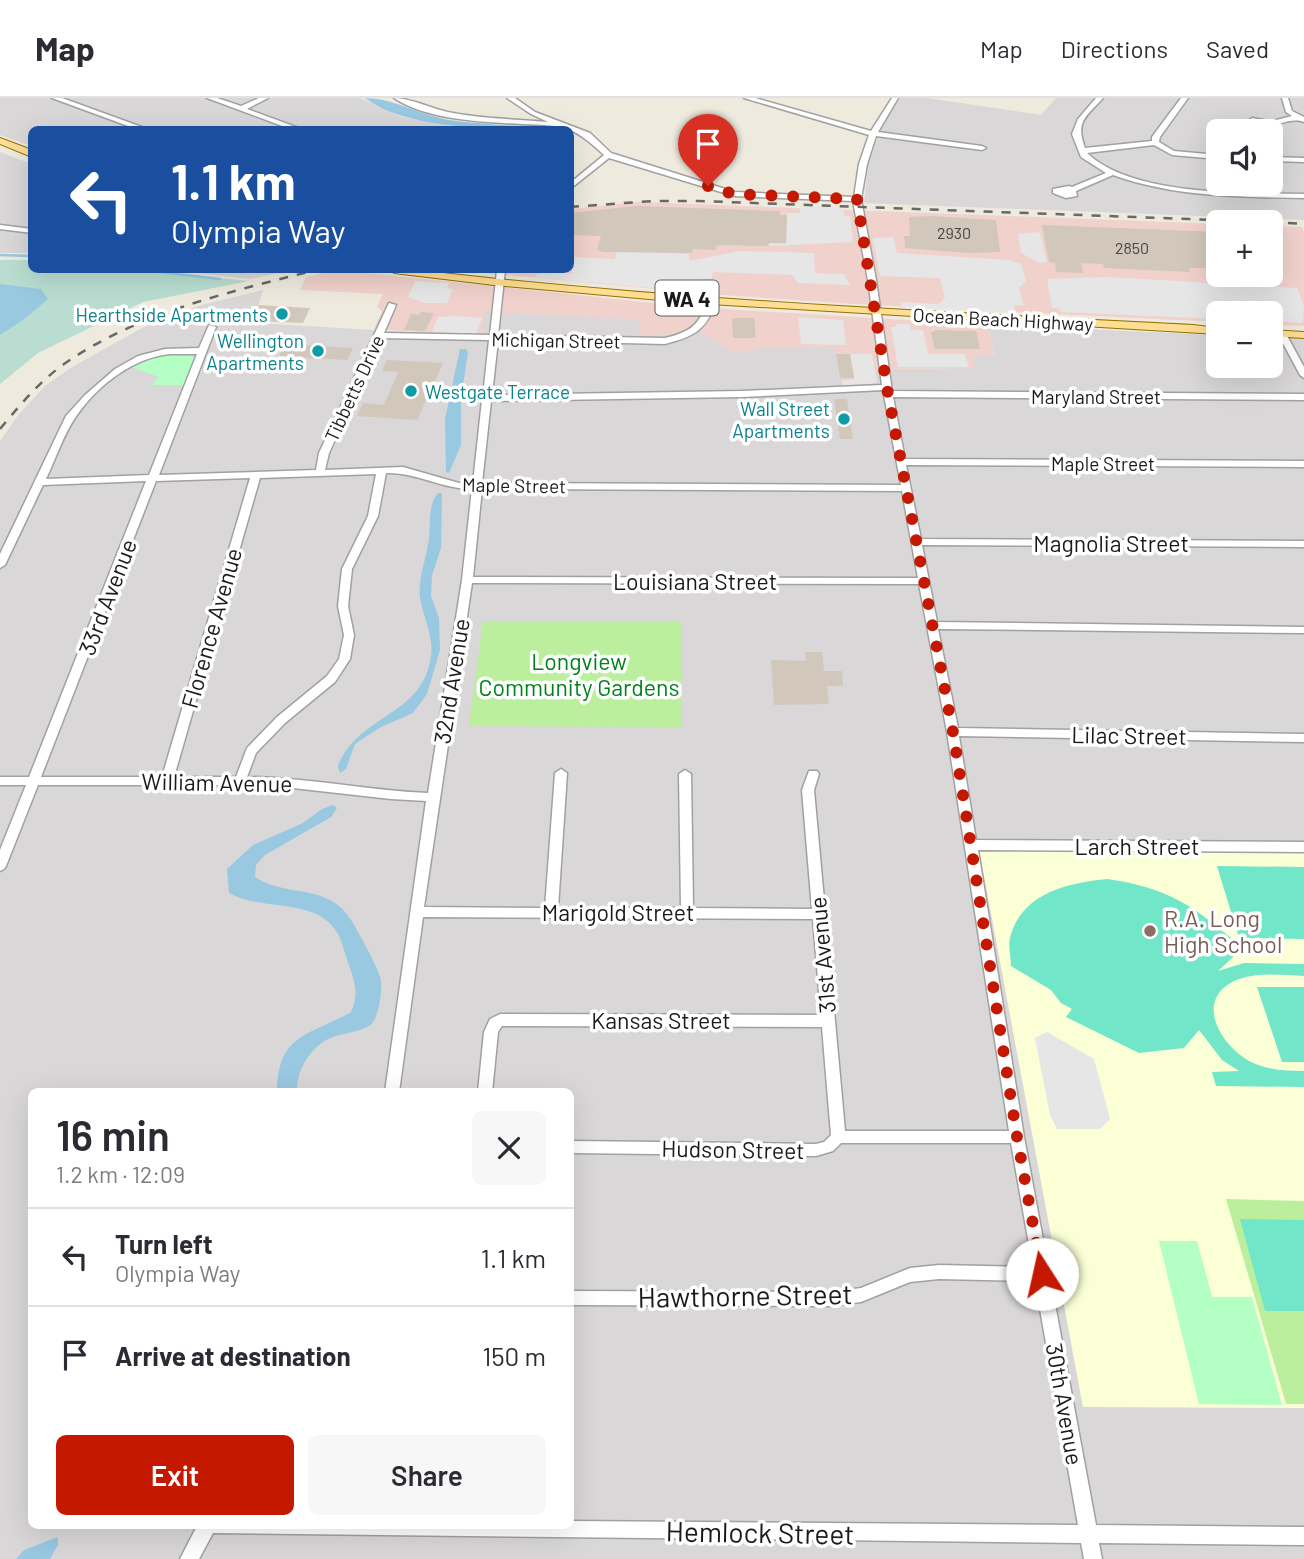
<!DOCTYPE html>
<meta charset="utf-8">
<style>
body{margin:0;font-family:Barlow,sans-serif;background:#f7f7f7;color:#2b2b33;height:100vh;display:flex;flex-direction:column;font-size:26px;white-space:nowrap}
*{box-sizing:border-box;margin:0}
p{font-size:23px;color:#7c7c81}
.icon{flex:none;width:38px;height:38px;fill:none;stroke:currentColor;stroke-width:2;stroke-linecap:round;stroke-linejoin:round}
.map{position:relative;flex:1;overflow:hidden}
.sheet{position:absolute;left:28px;top:990px;width:546px;height:441px;display:flex;flex-direction:column;background:#fff;border-radius:10px;box-shadow:0 7px 28px #0002}
.sheet>*{flex:none}
.guide{position:absolute;left:28px;top:28px;width:546px;height:147px;border-radius:10px;box-shadow:0 7px 28px #0002;background:#1a4fa0;color:#fff;overflow:hidden}
.controls{position:absolute;left:1206px;top:21px;display:grid;gap:14px}
.controls a{display:grid;place-items:center;width:77px;height:77px;border-radius:10px;background:#fff;box-shadow:0 7px 28px #0002;font-size:35px}
.pin{position:absolute;display:grid;place-items:center;width:60px;height:60px;color:#fff;margin:-72px -30px;border-radius:50% 50% 50% 0;rotate:-45deg;box-shadow:0 0 7px #0007}
.pin .icon{rotate:45deg}
.me{position:absolute;width:77px;margin:-38px;rotate:350deg;stroke-linejoin:round;filter:drop-shadow(0 0 5px #0008)}
.turn{display:flex;align-items:center;gap:24px;height:147px;padding:0 28px;font-size:32px}
.turn .icon{width:91px;height:91px;stroke-width:2.5}
.turn b{display:block;font-size:49px;line-height:60px}
.round{display:grid;place-items:center;flex:none;width:74px;height:74px;border-radius:10px;background:#f7f7f7}
.summary{display:flex;align-items:center;justify-content:space-between;height:119px;padding:0 28px}
h1{font-size:42px;font-weight:600;line-height:52px}
.cta{display:flex;gap:14px;margin-top:auto;padding:14px 28px}
.cta a{flex:1;height:80px;border-radius:10px;background:#c51800;color:#fff;font-size:28px;font-weight:600;line-height:80px;text-align:center}
.cta a+a{background:#f7f7f7;color:#2b2b33}
ul{padding:0;list-style:none}
li{display:flex;align-items:center;gap:21px;height:98px;padding:0 28px;border-top:2px solid #e1e1e2}
li div{flex:1}
li b{display:block;font-size:26px}
li em{font-style:normal}
header{display:flex;align-items:center;gap:42px;box-sizing:border-box;height:98px;padding:0 35px;background:#fff;border-bottom:2px solid #e1e1e2}
header strong{font-size:33px}
nav{display:flex;gap:38px;margin-inline-start:auto;font-size:24px}
.map>svg:first-child{display:block}
.residential{fill:#d9d7d7;fill-rule:evenodd}
.commercial{fill:#f1d1cb}
.education{fill:#faffd6}
.grass{fill:#bbef9d}
.wetland{fill:#b9ded1}
.park{fill:#b4ffc3}
.pitch{fill:#72e6c8}
.parking{fill:#e6e6e6}
.water{fill:#99c8e1}
.lines{fill:none;stroke-linecap:round;stroke-linejoin:round}
.stream{stroke:#99c8e1;stroke-width:2.5}
.building{fill:#d1c7bb}
.minor-casing{stroke:#a1a1a1;stroke-width:3}
.major-casing{stroke:#917300;stroke-width:2}
.minor{fill:#fff;fill-rule:evenodd}
.major{fill:#ffdd92;fill-rule:evenodd}
.rail{stroke:#686868;stroke-width:2.5;stroke-dasharray:9 9;stroke-linecap:butt}
.route{stroke:#c51800;stroke-width:12;stroke-dasharray:0 21.6}
.culture-dot{fill:#0f9aa8;stroke:#fff;stroke-width:2.5}
.education-dot{fill:#8d6e63;stroke:#fff;stroke-width:2.5}
.labels{text-anchor:middle;dominant-baseline:central;stroke-width:7;stroke-linejoin:round;paint-order:stroke}
.far-number-label{font-size:16px;fill:#484542}
.far-culture-label{font-size:19px;fill:#0d838f;stroke:#fff;text-anchor:end}
.far-street-label{font-size:19px;fill:#1a1a1a;stroke:#fff}
.shield{fill:#fff;stroke:#5f5f5f;stroke-width:2}
.shield-label{font-size:21px;font-weight:bold;fill:#1a1a1a}
.street-label{font-size:23px;fill:#1a1a1a;stroke:#fff}
.park-label{font-size:23px;fill:#00811b;stroke:#fff}
.education-label{font-size:23px;fill:#785e54;stroke:#fff;text-anchor:start}
.near-street-label{font-size:28px;fill:#1a1a1a;stroke:#fff}
</style>
<header>
<strong>Map</strong>
<nav><a>Map</a><a>Directions</a><a>Saved</a></nav>
</header>
<div class="map">
<svg width="1304" height="1461" viewBox="0 0 1304 1461">
<rect width="100%" height="100%" fill="#eeeade"/>
<g class="residential">
<path d="M0 0H360L402 19 469 31 32 32 31 48 0 37Z"/>
<path d="M900 0H927L1041 17 1056 0H1304V122L864 105 868 67 881 30ZM1218 33H1270V86H1218Z"/>
<path d="M0 54 31 66V155H0Z"/>
<path d="M167 172H292L250 181Z"/>
<path d="M263 192 253 225 477 238 481 235 484 213 635 221 640 224 641 237 676 236 692 228 733 255 765 250H835L840 280 877 285 875 271 975 270 972 258 995 257 987 227 1218 237V268H1270L1271 239 1304 240V755L980 751 1083 1309 1304 1310V1461H0V343L19 316 45 288 72 269 144 229 201 207ZM32 994H570V1428H32Z"/>
</g>
<g class="commercial">
<path d="M638 104 1218 126V177H1270L1271 128 1302 129 1304 135V228L1271 227 1270 215H1218V224L855 206 708 196 454 172H570L571 111Z"/>
<path d="M337 172 692 209 987 227 995 258H973L975 270 875 271 877 285 843 288 834 250H765L733 255 692 228 676 236 640 237V224L635 221 485 214 481 235 477 238 374 231 382 213 377 209 383 196 300 192 306 179Z"/>
</g>
<path class="education" d="M979 751 1304 755V1310L1083 1309Z"/>
<g class="grass">
<path d="M483 523 682 524V629L469 628Z"/>
<path d="M1226 1101 1304 1103V1306H1286Z"/>
</g>
<path class="wetland" d="M0 162H31L32 172H141L249 183 143 204 38 255 0 286Z"/>
<g class="park">
<path d="M186 256 195 260 184 287H152L159 279 132 269 158 258Z"/>
<path d="M1159 1143H1197L1212 1199H1252L1282 1307 1199 1306Z"/>
</g>
<g class="pitch">
<path d="M1217 768 1304 769V841L1239 840Z"/>
<path d="M1107 781C1170 790 1195 809 1243 850L1218 873 1244 865 1304 866V878C1283 877 1259 874 1239 881 1192 899 1219 947 1251 964 1268 972 1285 973 1304 973V989L1216 988 1212 974 1239 973 1222 962 1199 932 1184 950 1139 955 1066 919 1072 911 1061 905 1051 892 1011 868C1011 859 1008 848 1010 840 1021 795 1068 785 1107 781Z"/>
<path d="M1257 889H1304V964H1282Z"/>
<path d="M1240 1121 1304 1122V1213H1265Z"/>
</g>
<g class="parking">
<path d="M800 108 843 110 844 118H850L853 144 770 148V145L786 146 787 115H800Z"/>
<path d="M1040 134 1047 164 1039 165 1021 155 1018 136Z"/>
<path d="M893 139 897 155 1009 162 1021 166 1026 183 1019 190 1024 207H1014V214L902 209 901 204 939 206 945 200 940 180 880 178 873 140Z"/>
<path d="M617 153 689 156V163L741 153 814 155 815 175 844 176 850 187 798 185 792 177 713 174 712 181H704L703 190 694 189 693 194 534 179 540 175H571L575 159 615 161Z"/>
<path d="M1108 179 1297 190 1304 207 1303 225 1271 223 1270 215H1218V221L1060 214 1059 210H1052L1047 181Z"/>
<path d="M415 183 449 185 448 190 453 191 447 205H425L408 199Z"/>
<path d="M438 219 455 218 482 220 476 236 432 234Z"/>
<path d="M798 219 843 222 846 247 801 246Z"/>
<path d="M896 226H909L911 232H923L928 256H965L969 269H898L891 229H896Z"/>
<path d="M850 256H872L877 285 843 288 841 283 855 281Z"/>
<path d="M1047 934 1094 961 1110 1021 1100 1031H1057L1050 1017 1035 940Z"/>
</g>
<g class="water">
<path d="M365 0C393 0 420 17 449 22 483 27 518 27 552 31 501 32 406 32 365 0Z"/>
<path d="M0 186 41 191 48 201 23 222 0 237Z"/>
<path d="M460 251H466L468 255 461 299V347L449 375 446 374 445 321Z"/>
<path d="M438 395H442L441 450 432 477 431 498 439 520 440 552 427 596 413 615 379 630 355 646 346 671 340 675 338 668C358 616 423 619 431 558 434 539 423 518 420 500 418 481 425 465 428 447 432 430 426 409 438 395Z"/>
<path d="M333 707 337 710 331 719 265 757 256 767 255 779C288 801 329 783 353 825 359 836 380 872 381 883 382 894 379 922 369 928 357 935 340 935 328 941 309 951 296 974 297 994H277C278 935 309 938 351 914 359 896 355 885 349 867 345 857 343 845 338 836 316 798 262 814 229 795L227 771 253 747 303 725 322 711Z"/>
<path d="M58 1439V1447L50 1461H16L24 1452Z"/>
</g>
<g class="lines">
<g class="stream">
<path d="M0 157 32 158"/>
<path d="M143 172 220 181"/>
</g>
</g>
<g class="building">
<path d="M635 108 780 113V117H787L786 145H770L766 148 723 147 716 148V152L693 151 692 155 603 154 597 152 601 138 570 137V115Z"/>
<path d="M931 118 996 122 1000 154 969 155 905 150 904 138H910L909 119Z"/>
<path d="M1042 127 1218 134V174H1210L1209 170H1189L1190 174 1104 170 1103 166 1081 165 1083 175 1056 174 1055 165 1049 164Z"/>
<path d="M259 207 310 210 303 225 256 223Z"/>
<path d="M421 214 434 215 425 233 404 232 411 216 419 217Z"/>
<path d="M732 220H754L756 240H733Z"/>
<path d="M936 232 976 233 980 251H935L931 235Z"/>
<path d="M285 246 353 250 347 262 279 258Z"/>
<path d="M836 256H850L854 280H840Z"/>
<path d="M387 262 443 265 417 322 357 318 363 305 384 307 398 274 382 273Z"/>
<path d="M834 301H847L853 341H840Z"/>
<path d="M805 554H822L824 573H842L843 588H827L829 606 774 607 771 562 806 563Z"/>
</g>
<g class="lines">
<g class="minor-casing">
<g id="minor">
<path d="M52 0H62L150 32H139Z"/>
<path d="M207 0H217L241 8 259 0H268L247 11 304 32H293Z"/>
<path d="M394 0C412 0 434 12 453 15 484 21 516 21 548 24L531 16 507 0H515L535 14 590 35 611 55 735 94 854 99 859 66 869 37 744 0H755L871 33 892 0H898L878 34 982 48 986 50 982 52 876 38 867 66 861 101 876 182 892 293 1304 296V302L893 299 905 361 1304 363V369L906 367 921 441 1304 443V449L922 447 937 524 1304 529V535L938 531 958 630 1304 636V644L959 638 976 742 1304 744V754L978 752 1024 1039 1096 1427 1304 1429V1447L1099 1445 1102 1461H1084L1081 1445 213 1435 199 1461H180L197 1428H570V1423L1078 1427 1035 1183 939 1181 910 1184 861 1204 830 1208 570 1207V1193L830 1194 861 1190 910 1170 939 1167 1033 1169 1011 1045H841L833 1053 816 1058 570 1055V1043L816 1046 824 1044 831 1037 822 929 502 928 498 934 492 994H478L484 934 490 921 500 916 821 917 813 821 423 819 399 994H385L426 703 391 701 266 687H38L6 768 4 771 0 773V752L26 687H0V679H29L146 383 43 387 5 467 0 470V456L66 318 85 297 115 271 138 258 165 251 199 250 209 227 216 229 159 377 316 372 319 355 389 205 396 207 384 235 490 237 497 172H505L498 237 665 240C694 233 697 227 710 201L717 203C705 233 695 238 665 246L498 242 492 297 742 293 882 287 868 182 853 103 734 98 609 60 570 91V85L604 57C593 47 582 37 570 32 555 26 538 27 521 26 482 24 427 22 394 0ZM381 240 489 242 483 298 480 300 482 302 473 385H459L403 369 325 372 329 355ZM171 256H197L149 377 46 381C56 360 64 335 77 317 98 287 134 259 171 256ZM883 292 901 387 482 385 491 303 742 299ZM386 375C416 374 442 391 472 391L462 482 428 695C367 693 308 679 247 679L256 655 285 625 335 584 350 561 354 537 348 508 352 471 378 418ZM376 376 368 418 342 471 338 508 344 537 339 561 327 578 277 619 247 650 236 679H174L260 380ZM250 380 162 679H41L156 383ZM482 391 902 393 918 480 473 479ZM472 485 919 486 947 634 1009 1033H845L814 692 819 676 817 673H809L802 692 812 811 693 810 691 676 685 672 679 676 681 810H558L567 675 561 671 555 675 545 810 424 809Z"/>
<path d="M1096 0H1103C1086 19 1075 23 1085 50L1152 43V39L1181 0H1188L1160 39 1159 44 1174 53 1218 57V61L1172 57 1154 47 1087 55C1132 98 1243 95 1304 96V100C1240 99 1174 99 1113 77L1076 93 1077 98 1066 100 1053 95V91L1069 88 1072 89 1106 75 1081 59 1072 36 1078 21Z"/>
<path d="M1282 0H1288L1292 13 1304 19V24C1286 17 1265 38 1247 26V24L1252 20 1264 22 1268 24 1292 18 1286 14Z"/>
<path d="M1270 59 1304 60V64L1270 63Z"/>
<path d="M0 127 32 131V135L0 131Z"/>
<path d="M1282 233 1286 236 1304 269V280L1300 277 1278 236Z"/>
</g>
</g>
<g class="major-casing">
<g id="major">
<path d="M0 40 32 52V59L0 46Z"/>
<path d="M389 172H416C674 202 934 214 1193 227L1218 230V236L693 205 494 187 394 175Z"/>
<path d="M1270 232 1304 234V240L1270 238Z"/>
</g>
</g>
<use href="#minor" class="minor"/>
<use href="#major" class="major"/>
<g class="rail">
<path d="M570 109 653 103H699L1270 124"/>
<path d="M1270 124 1304 126"/>
<path d="M0 331C20 307 39 284 64 266 139 214 230 194 316 172"/>
</g>
</g>
<g class="lines">
<path class="route" d="M708 88 733 96 857 101 888 296 953 634 1017 1039 1042 1176"/>
</g>
<g class="culture-dot">
<circle cx="282" cy="216" r="7"/>
<circle cx="318" cy="253" r="7"/>
<circle cx="411" cy="293" r="7"/>
<circle cx="844" cy="321" r="7"/>
</g>
<circle class="education-dot" cx="1150" cy="833" r="7"/>
<g class="labels">
<g class="far-number-label">
<text x="954" y="134">2930</text>
<text x="1132" y="149">2850</text>
</g>
<g class="far-culture-label">
<text x="268" y="216">Hearthside Apartments</text>
<text x="304" y="242">Wellington<tspan x="304" dy="22">Apartments</tspan></text>
<text x="425" y="293" text-anchor="start">Westgate Terrace</text>
<text x="830" y="310">Wall Street<tspan x="830" dy="22">Apartments</tspan></text>
</g>
<g class="far-street-label">
<text transform="translate(1003 221) rotate(3)">Ocean Beach Highway</text>
<text transform="translate(556 242) rotate(1)">Michigan Street</text>
<text transform="translate(354 290) rotate(-65)">Tibbetts Drive</text>
<text x="1096" y="298">Maryland Street</text>
<text x="1103" y="365">Maple Street</text>
<text transform="translate(514 387) rotate(1)">Maple Street</text>
</g>
<rect class="shield" x="655.5" y="182.5" width="63" height="35" rx="5"/>
<g class="shield-label">
<text x="687" y="200">WA 4</text>
</g>
<g class="street-label">
<text x="1111" y="445">Magnolia Street</text>
<text x="695" y="483">Louisiana Street</text>
<text transform="translate(107 499) rotate(-69)">33rd Avenue</text>
<text transform="translate(211 530) rotate(-74)">Florence Avenue</text>
<text transform="translate(451 583) rotate(-81)">32nd Avenue</text>
<text transform="translate(1129 637) rotate(1)">Lilac Street</text>
<text transform="translate(217 684) rotate(1)">William Avenue</text>
<text x="1137" y="748">Larch Street</text>
<text x="618" y="814">Marigold Street</text>
<text transform="translate(822 857) rotate(-95)">31st Avenue</text>
<text x="661" y="922">Kansas Street</text>
<text transform="translate(733 1051) rotate(1)">Hudson Street</text>
<text transform="translate(1065 1306) rotate(80)">30th Avenue</text>
</g>
<g class="park-label">
<text x="579" y="563">Longview<tspan x="579" dy="26">Community Gardens</tspan></text>
</g>
<g class="education-label">
<text x="1164" y="820">R.A. Long<tspan x="1164" dy="26">High School</tspan></text>
</g>
<g class="near-street-label">
<text transform="translate(745 1197) rotate(-1)">Hawthorne Street</text>
<text transform="translate(760 1434) rotate(1)">Hemlock Street</text>
</g>
</g>
</svg>
<div class="controls">
<a><svg class="icon" aria-label="sound" viewBox="0 0 24 24"><path d="M4 9h4l5-4v14l-5-4H4zM17 9q2 3 0 6"/></svg></a>
<a>+</a>
<a>−</a>
</div>
<div class="pin" style="left:708px;top:88px;background:#d93025"><svg class="icon" aria-label="arrive" viewBox="0 0 24 24"><path d="M6 21V4h12l-3 4 3 4H6"/></svg></div>
<svg class="me" style="left:1042px;top:1176px" viewBox="-20 -20 40 40"><circle r="19" fill="#fff"/><path d="M0-13L10 11 0 6-10 11z" fill="#c51800"/></svg>
<div class="guide">
<div class="turn"><svg class="icon" aria-label="left" viewBox="0 0 24 24"><path d="M17 20v-9H6M10 6l-5 5 5 5"/></svg><div><b>1.1 km</b>Olympia Way</div></div>
</div>
<section class="sheet">
<div class="summary"><div><h1>16 min</h1><p>1.2 km · 12:09</p></div><a class="round"><svg class="icon" aria-label="close" viewBox="0 0 24 24"><path d="M6 6l12 12M18 6L6 18"/></svg></a></div>
<ul>
<li><svg class="icon" aria-label="left" viewBox="0 0 24 24"><path d="M17 20v-9H6M10 6l-5 5 5 5"/></svg><div><b>Turn left</b><p>Olympia Way</p></div><em>1.1 km</em></li>
<li><svg class="icon" aria-label="arrive" viewBox="0 0 24 24"><path d="M6 21V4h12l-3 4 3 4H6"/></svg><div><b>Arrive at destination</b></div><em>150 m</em></li>
</ul>
<div class="cta"><a>Exit</a><a>Share</a></div>
</section>
</div>
